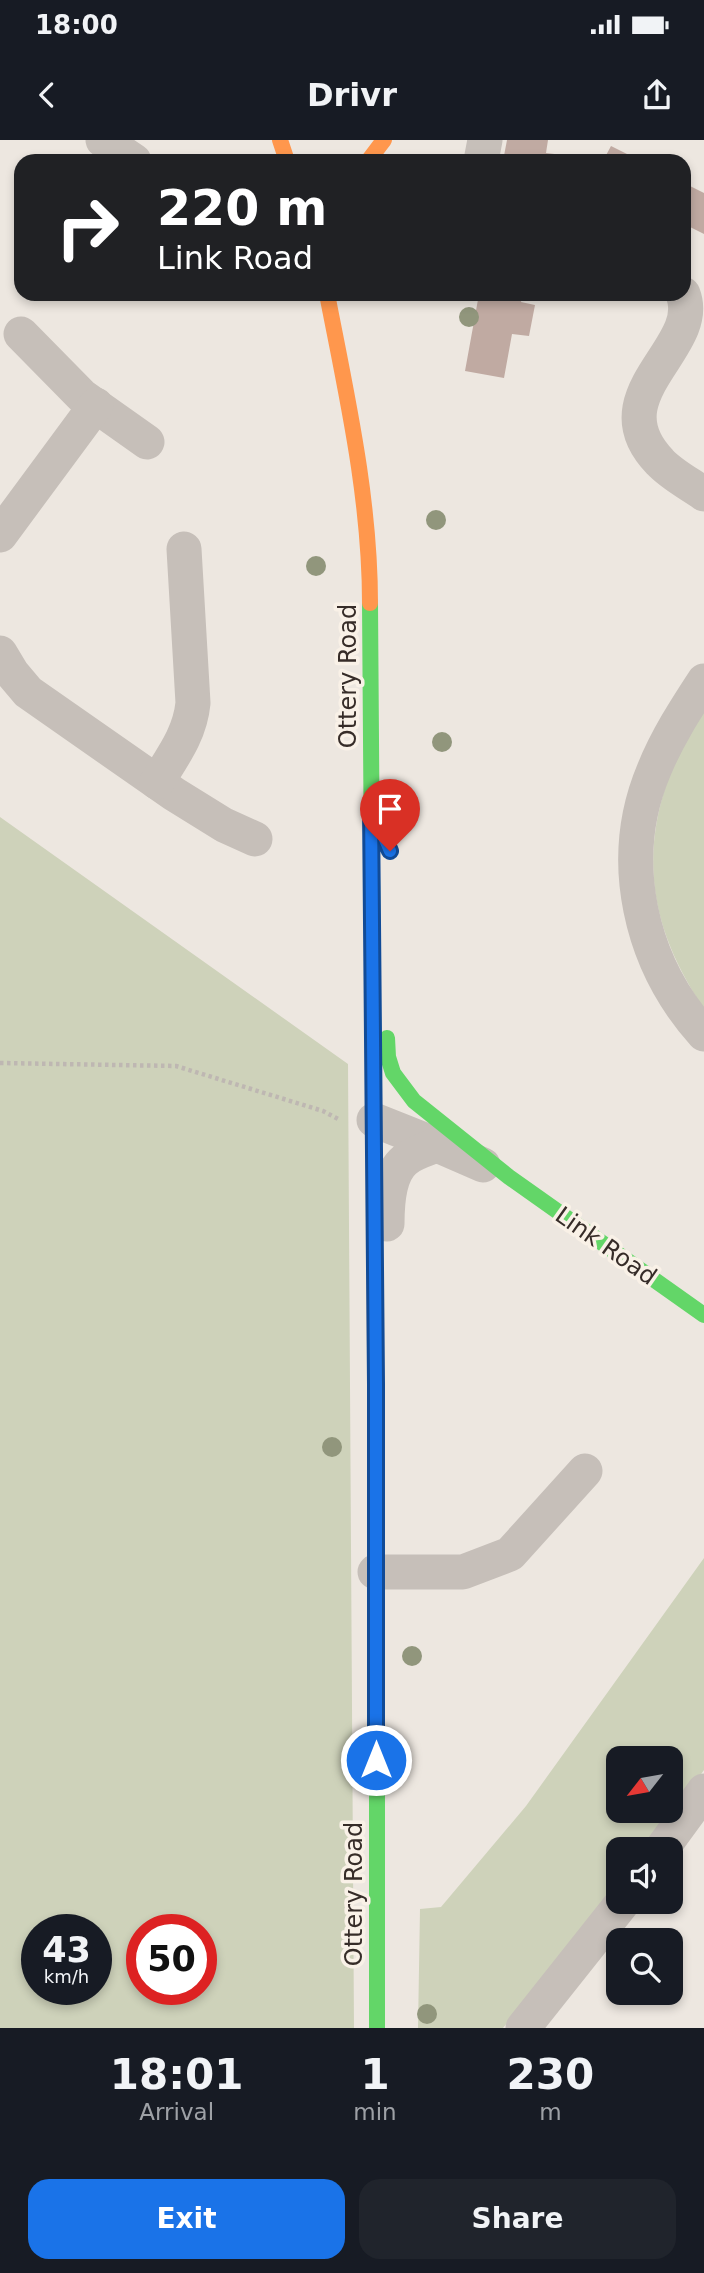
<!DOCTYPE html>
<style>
body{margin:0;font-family:"DejaVu Sans",sans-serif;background:#20242c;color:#f1f3f6;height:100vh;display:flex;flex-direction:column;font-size:26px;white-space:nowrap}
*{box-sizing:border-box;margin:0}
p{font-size:23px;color:#9ea1a6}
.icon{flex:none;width:38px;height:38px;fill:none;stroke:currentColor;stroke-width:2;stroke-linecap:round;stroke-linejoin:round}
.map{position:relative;height:1888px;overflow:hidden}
.sheet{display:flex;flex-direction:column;background:#171b24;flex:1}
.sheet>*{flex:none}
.top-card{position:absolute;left:14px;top:14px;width:677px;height:147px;border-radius:21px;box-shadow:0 4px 10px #0003;background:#202124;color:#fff;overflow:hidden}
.needle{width:46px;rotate:239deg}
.controls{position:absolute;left:606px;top:1606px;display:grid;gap:14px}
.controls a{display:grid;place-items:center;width:77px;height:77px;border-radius:14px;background:#171b24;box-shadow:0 4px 10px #0003;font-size:35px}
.speed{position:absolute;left:21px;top:1774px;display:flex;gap:14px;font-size:35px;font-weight:700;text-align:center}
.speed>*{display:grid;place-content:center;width:91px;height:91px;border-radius:50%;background:#171b24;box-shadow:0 4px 10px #0003;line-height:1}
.speed small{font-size:18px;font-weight:400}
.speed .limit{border:10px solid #d22;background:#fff;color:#111}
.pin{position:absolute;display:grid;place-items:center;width:60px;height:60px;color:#fff;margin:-72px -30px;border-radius:50% 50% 50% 0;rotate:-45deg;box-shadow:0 0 7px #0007}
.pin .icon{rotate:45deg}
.me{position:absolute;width:77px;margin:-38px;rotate:0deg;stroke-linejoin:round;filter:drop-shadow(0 0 5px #0008)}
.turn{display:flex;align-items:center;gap:24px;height:147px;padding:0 28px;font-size:32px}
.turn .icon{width:91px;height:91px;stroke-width:2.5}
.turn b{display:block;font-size:49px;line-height:60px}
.eta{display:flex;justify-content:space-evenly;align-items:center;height:119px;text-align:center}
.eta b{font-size:42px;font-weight:800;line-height:49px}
.action{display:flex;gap:14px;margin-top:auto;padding:14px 28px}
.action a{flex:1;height:80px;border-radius:21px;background:#1a73e8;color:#fff;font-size:28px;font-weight:800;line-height:80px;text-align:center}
.action a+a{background:#20242c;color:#f1f3f6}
.status{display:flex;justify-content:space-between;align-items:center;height:49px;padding:0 35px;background:#171b24;direction:ltr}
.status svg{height:19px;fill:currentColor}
header{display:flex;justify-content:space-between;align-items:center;height:91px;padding:0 28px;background:#171b24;font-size:32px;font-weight:800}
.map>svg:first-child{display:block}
.green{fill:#ced2ba;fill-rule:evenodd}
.building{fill:#c0aaa2}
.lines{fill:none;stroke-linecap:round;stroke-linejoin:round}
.path{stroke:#beb7b2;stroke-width:4.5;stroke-dasharray:3.5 3.5;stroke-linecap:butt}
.street{stroke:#c6bfb9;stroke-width:35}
.fast{stroke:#63d668;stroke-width:16}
.slow{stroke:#ff974d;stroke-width:16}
.tree{fill:#91967c}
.route-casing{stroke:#114b97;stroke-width:18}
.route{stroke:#1a73e8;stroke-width:12}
.labels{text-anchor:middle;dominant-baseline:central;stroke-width:7;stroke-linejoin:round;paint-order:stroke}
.street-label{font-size:24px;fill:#362c28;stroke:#f9f1e7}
</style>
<div class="status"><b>18:00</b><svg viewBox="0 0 49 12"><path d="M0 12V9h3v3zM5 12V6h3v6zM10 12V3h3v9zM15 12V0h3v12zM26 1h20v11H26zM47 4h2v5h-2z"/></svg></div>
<header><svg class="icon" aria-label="back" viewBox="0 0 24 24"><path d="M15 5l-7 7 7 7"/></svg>Drivr<svg class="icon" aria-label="share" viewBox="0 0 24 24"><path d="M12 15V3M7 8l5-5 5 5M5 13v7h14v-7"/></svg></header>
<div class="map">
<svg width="704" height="1888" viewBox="0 0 704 1888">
<rect width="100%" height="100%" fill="#ede7e0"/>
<g class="green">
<path d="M704 568V869C656 797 639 729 666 645 675 618 691 593 704 568Z"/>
<path d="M0 677 348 924 354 1888H0ZM37 1790H96V1850H37ZM142 1790H201V1850H142Z"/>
<path d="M704 1418V1630L646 1710H618V1748L503 1888H418L420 1769 441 1767 526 1666ZM618 1619H670V1671H618Z"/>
</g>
<g class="building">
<path d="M507 0H548L546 13 563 15 562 21H503Z"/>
<path d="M611 6 641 21H603Z"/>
<path d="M684 43 704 53V94L684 84Z"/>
<path d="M479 154H523L521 162 535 165 529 196 512 194 504 238 465 231Z"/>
</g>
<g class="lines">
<path class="path" d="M0 923 176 926 323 971 340 980"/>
<g class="street">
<path d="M103 0 134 21"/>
<path d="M481 21 485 0"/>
<path d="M683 154C704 208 595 255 660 322 672 335 690 344 704 354"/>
<path d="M21 194 82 256 147 302"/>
<path d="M0 395 96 265"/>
<path d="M0 513 12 533 28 552 174 654 224 685 255 699"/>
<path d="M704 541C685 570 667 598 654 630 616 720 640 823 704 894"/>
<path d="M157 642C173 616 190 594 193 563L184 409"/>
<path d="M374 980 437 1005"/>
<path d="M387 1084C387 1063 388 1034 405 1020 413 1013 427 1009 437 1005L483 1025"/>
<path d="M375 1432H463L510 1414 585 1331"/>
<path d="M661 1710 704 1651"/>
<path d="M523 1888 623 1762"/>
</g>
<g class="fast">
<path d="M370 463 374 1009"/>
<path d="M387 898 388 917 393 933 414 961 509 1037 704 1175"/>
<path d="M377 1610V1888"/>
</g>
<g class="slow">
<path d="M280 0 287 21"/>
<path d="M368 21 384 0"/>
<path d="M327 154C347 257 370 358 370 463"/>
<path d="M374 1009 377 1610"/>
</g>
</g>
<g class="tree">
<circle cx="469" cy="177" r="10"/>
<circle cx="436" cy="380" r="10"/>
<circle cx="316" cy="426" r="10"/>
<circle cx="442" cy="602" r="10"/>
<circle cx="332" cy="1307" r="10"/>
<circle cx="412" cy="1516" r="10"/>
<circle cx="427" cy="1874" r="10"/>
</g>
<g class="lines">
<g class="route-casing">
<path id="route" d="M376 1620V1244L371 667 390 711"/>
</g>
<use href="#route" class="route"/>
</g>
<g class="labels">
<g class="street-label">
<text transform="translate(348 536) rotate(-90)">Ottery Road</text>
<text transform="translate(606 1106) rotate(35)">Link Road</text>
<text transform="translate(354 1754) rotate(-90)">Ottery Road</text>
</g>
</g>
</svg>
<div class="controls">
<a><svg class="needle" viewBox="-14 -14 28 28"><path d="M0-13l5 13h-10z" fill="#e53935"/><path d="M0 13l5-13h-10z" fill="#9ea1a6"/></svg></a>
<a><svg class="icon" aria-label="sound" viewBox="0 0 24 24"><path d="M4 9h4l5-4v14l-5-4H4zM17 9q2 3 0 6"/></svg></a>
<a><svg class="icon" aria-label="search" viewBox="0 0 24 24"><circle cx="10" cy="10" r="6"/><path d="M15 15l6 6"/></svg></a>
</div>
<div class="speed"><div>43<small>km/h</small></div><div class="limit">50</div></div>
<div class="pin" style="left:390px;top:711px;background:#d93025"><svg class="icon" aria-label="arrive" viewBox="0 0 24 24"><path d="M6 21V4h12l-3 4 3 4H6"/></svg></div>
<svg class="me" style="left:376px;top:1620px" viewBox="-20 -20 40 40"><circle r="17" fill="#1a73e8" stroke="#fff" stroke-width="3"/><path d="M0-11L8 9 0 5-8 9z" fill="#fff"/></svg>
<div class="top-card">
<div class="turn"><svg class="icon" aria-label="right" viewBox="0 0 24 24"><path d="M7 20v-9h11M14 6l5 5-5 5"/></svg><div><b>220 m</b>Link Road</div></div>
</div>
</div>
<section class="sheet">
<div class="eta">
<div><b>18:01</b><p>Arrival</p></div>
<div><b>1</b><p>min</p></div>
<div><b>230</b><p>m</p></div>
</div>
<div class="action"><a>Exit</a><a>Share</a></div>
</section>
